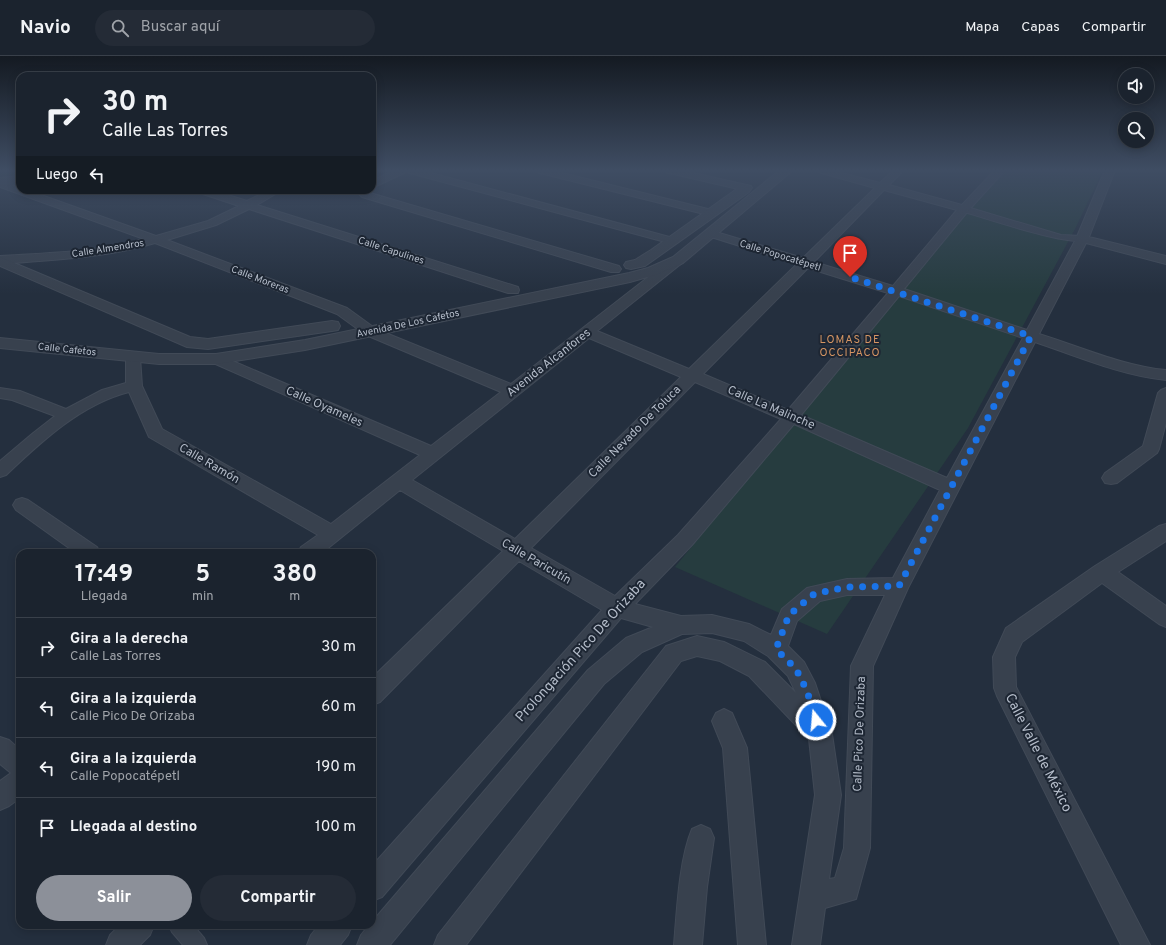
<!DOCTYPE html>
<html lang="es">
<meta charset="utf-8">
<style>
body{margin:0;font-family:Overpass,sans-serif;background:#242b36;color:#f1f3f6;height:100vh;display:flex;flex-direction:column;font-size:15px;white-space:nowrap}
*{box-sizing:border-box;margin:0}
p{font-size:13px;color:#a0a4aa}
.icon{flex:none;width:22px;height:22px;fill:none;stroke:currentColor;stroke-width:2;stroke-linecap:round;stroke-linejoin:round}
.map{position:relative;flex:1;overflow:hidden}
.sheet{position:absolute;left:16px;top:493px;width:360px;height:380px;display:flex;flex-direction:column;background:#1b232e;border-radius:12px;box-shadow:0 2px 10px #0003,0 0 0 1px #39404a}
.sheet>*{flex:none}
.banner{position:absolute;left:16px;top:16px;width:360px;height:122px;border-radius:12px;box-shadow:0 2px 10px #0003,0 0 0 1px #39404a;background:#1b232e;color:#f1f3f6;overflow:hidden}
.fabs{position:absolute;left:1118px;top:12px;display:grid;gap:8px}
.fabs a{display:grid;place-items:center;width:36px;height:36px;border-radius:50%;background:#1b232e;box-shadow:0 2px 10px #0003,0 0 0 1px #39404a;font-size:20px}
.pin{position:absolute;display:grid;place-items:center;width:34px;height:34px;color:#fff;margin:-41px -17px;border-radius:50% 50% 50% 0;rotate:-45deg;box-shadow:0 0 4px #0007}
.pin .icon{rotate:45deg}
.me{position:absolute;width:44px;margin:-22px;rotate:343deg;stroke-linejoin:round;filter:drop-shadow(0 0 3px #0008)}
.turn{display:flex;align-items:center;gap:14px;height:84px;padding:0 20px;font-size:18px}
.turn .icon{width:52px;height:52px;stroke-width:2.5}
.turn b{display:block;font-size:28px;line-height:34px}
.then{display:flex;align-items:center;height:38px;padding:0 20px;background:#0003;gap:8px;font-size:15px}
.eta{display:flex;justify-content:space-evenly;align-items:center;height:68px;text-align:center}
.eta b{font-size:24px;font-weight:700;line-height:28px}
.primary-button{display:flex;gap:8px;margin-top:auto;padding:8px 20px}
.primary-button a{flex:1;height:46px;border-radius:24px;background:#8c9099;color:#fff;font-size:16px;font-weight:700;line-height:46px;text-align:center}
.primary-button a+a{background:#242b36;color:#f1f3f6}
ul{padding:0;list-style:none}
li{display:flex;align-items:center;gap:12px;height:60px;padding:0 20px;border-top:1px solid #39404a}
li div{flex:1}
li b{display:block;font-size:15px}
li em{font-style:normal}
header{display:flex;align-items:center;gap:24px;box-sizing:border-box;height:56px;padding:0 20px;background:#1b232e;border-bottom:1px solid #39404a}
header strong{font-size:19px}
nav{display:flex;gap:22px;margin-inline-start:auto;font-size:14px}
.search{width:280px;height:36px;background:#242b36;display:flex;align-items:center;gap:10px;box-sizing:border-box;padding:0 14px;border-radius:22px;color:#a0a4aa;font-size:15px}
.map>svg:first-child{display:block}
.green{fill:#263c3f}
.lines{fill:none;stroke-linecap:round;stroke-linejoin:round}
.pedestrian-casing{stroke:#414a57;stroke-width:2}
.minor-casing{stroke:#414a57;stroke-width:2}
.tertiary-casing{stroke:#414a57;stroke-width:2}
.pedestrian{fill:#38414e;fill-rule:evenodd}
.minor{fill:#38414e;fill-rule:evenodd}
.tertiary{fill:#38414e;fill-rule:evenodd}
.route{stroke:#1a73e8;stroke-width:7;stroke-dasharray:0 12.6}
.labels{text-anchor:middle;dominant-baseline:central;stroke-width:4;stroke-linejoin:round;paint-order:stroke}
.far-street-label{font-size:10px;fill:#b4bcc9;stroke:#1d2633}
.far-neighbourhood-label{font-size:11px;letter-spacing:1px;fill:#d59563;stroke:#1d2633}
.street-label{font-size:12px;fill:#b4bcc9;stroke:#1d2633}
.near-street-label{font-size:14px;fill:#b4bcc9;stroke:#1d2633}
</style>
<header>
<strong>Navio</strong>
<div class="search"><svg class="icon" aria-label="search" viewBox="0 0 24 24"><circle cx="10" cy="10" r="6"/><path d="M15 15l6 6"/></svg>Buscar aquí</div>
<nav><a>Mapa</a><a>Capas</a><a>Compartir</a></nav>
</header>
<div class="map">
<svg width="1166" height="889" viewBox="0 0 1166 889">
<rect width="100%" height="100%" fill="#242f3e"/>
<g class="green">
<path d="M0 114H20V121L0 124Z"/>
<path d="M1000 114H1103L1076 171 968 372 827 578 675 511Z"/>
</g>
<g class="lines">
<g class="pedestrian-casing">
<g id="pedestrian">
<path d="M961 151H967L1061 179 1082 180 1086 183C1076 193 979 160 961 155Z"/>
<path d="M169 869H193L204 882 207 889H183L172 876Z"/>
</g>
</g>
<g class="minor-casing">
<g id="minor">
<path d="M395 114H420L677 183 679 185 677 187H669L406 116 372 132V125Z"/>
<path d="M534 114H550L716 155 717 157 712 160 536 116Z"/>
<path d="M663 114H680L751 130 752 132 747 135 665 116Z"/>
<path d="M816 114H831L880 127 894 114H904L889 129 962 149 995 114H1005L968 155 904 233 1027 274 1076 183 1105 114H1115L1089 181 1166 200V208L1086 187 1039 278C1078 290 1126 311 1166 314V324C1123 320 1076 300 1035 286L908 532 873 610 870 792 856 843 825 852 820 889H792L815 739 809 683 749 620 720 605 697 600 681 605 466 889H434L438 879 666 590 697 580 724 586 765 606 796 637 788 620 768 600 744 585 712 577 682 578 642 596 604 628 390 889H357L361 879 369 869H372V866L588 614 626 582 653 571 621 562 382 841 372 845V810L602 554 519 505 380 646 372 649V622L503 495 400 434 322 497H298L301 491 318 479 149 381 129 336C81 348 41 386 6 419L0 421V405L32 378 55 360 12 344 0 342V332L20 335 66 353 102 334 126 327V301L128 298 133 297 138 298 140 301 142 330 162 373 331 468 420 399 211 306 209 303 211 300 216 299 221 300 431 390 501 336 366 279 337 258 155 187C105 202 52 204 0 208V200C47 197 98 196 144 183L0 131V125L20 132V134H27L156 180 208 165 239 150 197 136 196 134H212L247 145 269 134H282L257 149 518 231 519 234 518 237H508L249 153 216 169 167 184 347 252 376 273 511 328 674 201H682L684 204 682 207 597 275 689 313 797 208 708 180 706 178 708 176H716L803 202 875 132 818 116ZM884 134 957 154 893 230 814 206ZM808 212 888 237 788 354 703 318ZM899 240 1023 282 947 422 801 359ZM589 282 681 321 515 483 412 424ZM695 326 781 363 678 479 615 540 531 492ZM794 368 940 434 893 522 847 523 807 532 782 553 771 579 749 568 712 559 681 560 635 548 692 489ZM847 539H885L851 610 844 792 835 822 829 823 841 739 832 678 815 627 804 606 788 590 797 565 820 545Z"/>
<path d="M358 134H368L370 137 619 210 621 213 619 216H611L362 141 357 136Z"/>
<path d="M1166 332V367L1159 393 1157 397 1117 427 1111 428 1105 427 1102 422 1105 417 1143 390 1158 337 1161 334Z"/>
<path d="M22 442 28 444 97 491 100 497H76L16 454 13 449 16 444Z"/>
<path d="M1166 468V485L1118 516 1166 550V571L1159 568 1102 527 1022 586 1015 601 1016 631 1150 889H1121L997 640 994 632 993 601 1006 572 1095 510 1159 470Z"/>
<path d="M724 653 732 657 747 692 766 889H738L723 692 712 665 716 657Z"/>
<path d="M0 681 9 684 20 694V742L9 750 0 754V725L11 717 0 708Z"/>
<path d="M701 769 710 773 714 782 707 831 702 889H674C677 854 679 804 692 773Z"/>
<path d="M120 869H154L150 879 140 889H106L110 879Z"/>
<path d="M319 869H352L348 879 340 889H307L311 879Z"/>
</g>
</g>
<g class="tertiary-casing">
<g id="tertiary">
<path d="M780 114H793L683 207 658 218 630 226 305 294 216 308H159L0 292V282L159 298H216L305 284 629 217 648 212 673 201Z"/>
<path d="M20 120V128L0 130V122Z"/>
<path d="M745 129 749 130 751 133 749 136 645 210 631 213 626 212 624 209 626 206 635 204 651 194 741 130Z"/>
<path d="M0 201 190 281 208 283 332 265 338 266 340 270 338 274 332 275 208 293 187 291 0 210Z"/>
</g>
</g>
<use href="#pedestrian" class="pedestrian"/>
<use href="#minor" class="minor"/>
<use href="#tertiary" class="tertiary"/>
</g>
<linearGradient id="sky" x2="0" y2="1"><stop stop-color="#141a22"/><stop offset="0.48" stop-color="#3f4d63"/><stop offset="1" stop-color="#3f4d63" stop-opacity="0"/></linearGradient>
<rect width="1166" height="238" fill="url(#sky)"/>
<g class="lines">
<path class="route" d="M816 664 807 635 796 613 776 593 789 559 814 538 847 531 899 530 1031 280 850 221"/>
</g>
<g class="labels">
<g class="far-street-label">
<text transform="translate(108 193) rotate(-9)">Calle Almendros</text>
<text transform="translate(391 195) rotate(18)">Calle Capulines</text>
<text transform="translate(780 200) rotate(17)">Calle Popocatépetl</text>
<text transform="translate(260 224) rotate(21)">Calle Moreras</text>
<text transform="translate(408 268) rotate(-12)">Avenida De Los Cafetos</text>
<text transform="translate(67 294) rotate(6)">Calle Cafetos</text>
</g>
<g class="far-neighbourhood-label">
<text x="850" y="284">LOMAS DE<tspan x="850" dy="13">OCCIPACO</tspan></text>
</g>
<g class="street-label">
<text transform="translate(549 307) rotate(-38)">Avenida Alcanfores</text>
<text transform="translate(324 351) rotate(24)">Calle Oyameles</text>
<text transform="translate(771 352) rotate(23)">Calle La Malinche</text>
<text transform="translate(635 376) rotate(-45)">Calle Nevado De Toluca</text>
<text transform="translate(209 408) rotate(30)">Calle Ramón</text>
<text transform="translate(536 506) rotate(30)">Calle Paricutín</text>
<text transform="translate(860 678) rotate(-88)">Calle Pico De Orizaba</text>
</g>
<g class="near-street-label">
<text transform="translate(581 595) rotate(-48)">Prolongación Pico De Orizaba</text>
<text transform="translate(1038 697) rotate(63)">Calle Valle de México</text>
</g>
</g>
</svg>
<div class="fabs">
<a><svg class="icon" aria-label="sound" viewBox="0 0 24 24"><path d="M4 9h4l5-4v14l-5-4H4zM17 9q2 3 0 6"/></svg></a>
<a><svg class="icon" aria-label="search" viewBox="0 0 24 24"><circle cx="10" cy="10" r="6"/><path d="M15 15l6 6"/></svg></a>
</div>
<div class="pin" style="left:850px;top:221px;background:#d93025"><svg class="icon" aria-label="arrive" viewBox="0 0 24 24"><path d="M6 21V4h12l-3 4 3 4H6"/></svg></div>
<svg class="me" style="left:816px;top:664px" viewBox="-20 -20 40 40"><circle r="17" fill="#1a73e8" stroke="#fff" stroke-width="3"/><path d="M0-11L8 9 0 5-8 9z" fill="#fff"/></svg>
<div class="banner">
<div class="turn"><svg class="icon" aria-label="right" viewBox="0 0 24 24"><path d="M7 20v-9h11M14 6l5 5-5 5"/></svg><div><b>30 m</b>Calle Las Torres</div></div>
<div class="then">Luego<svg class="icon" aria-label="left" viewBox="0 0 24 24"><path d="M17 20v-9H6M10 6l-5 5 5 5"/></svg></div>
</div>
<section class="sheet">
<div class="eta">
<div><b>17:49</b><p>Llegada</p></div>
<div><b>5</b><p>min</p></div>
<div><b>380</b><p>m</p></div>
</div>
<ul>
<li><svg class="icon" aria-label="right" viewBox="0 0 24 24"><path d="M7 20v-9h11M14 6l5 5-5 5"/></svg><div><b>Gira a la derecha</b><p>Calle Las Torres</p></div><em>30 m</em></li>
<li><svg class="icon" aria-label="left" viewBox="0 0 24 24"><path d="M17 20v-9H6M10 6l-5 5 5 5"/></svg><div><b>Gira a la izquierda</b><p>Calle Pico De Orizaba</p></div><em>60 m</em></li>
<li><svg class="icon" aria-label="left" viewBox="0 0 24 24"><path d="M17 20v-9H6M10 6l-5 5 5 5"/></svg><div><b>Gira a la izquierda</b><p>Calle Popocatépetl</p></div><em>190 m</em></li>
<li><svg class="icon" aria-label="arrive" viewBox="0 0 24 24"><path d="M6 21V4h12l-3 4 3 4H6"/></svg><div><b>Llegada al destino</b></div><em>100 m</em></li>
</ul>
<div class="primary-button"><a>Salir</a><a>Compartir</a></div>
</section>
</div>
